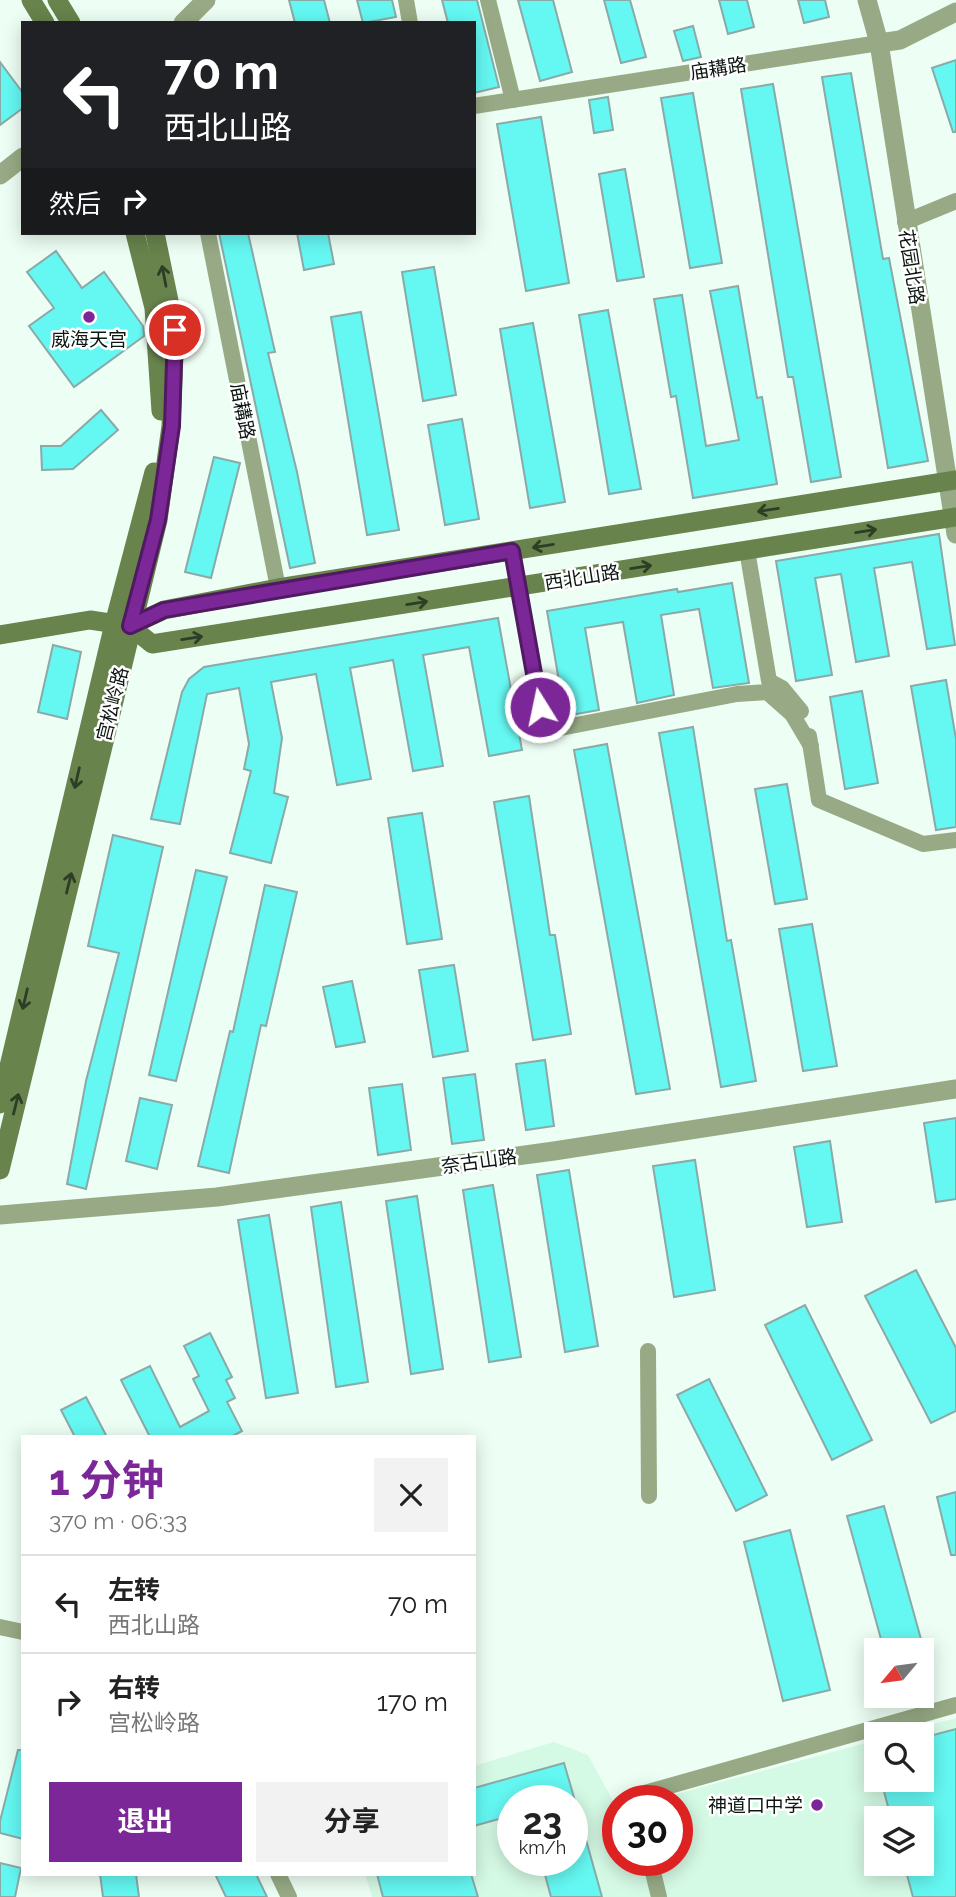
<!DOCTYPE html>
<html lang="zh">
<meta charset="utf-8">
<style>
body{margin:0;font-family:Raleway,"Noto Sans SC",sans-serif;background:#f2f2f2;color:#222;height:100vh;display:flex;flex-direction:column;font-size:26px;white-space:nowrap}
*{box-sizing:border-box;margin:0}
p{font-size:23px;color:#767676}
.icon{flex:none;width:38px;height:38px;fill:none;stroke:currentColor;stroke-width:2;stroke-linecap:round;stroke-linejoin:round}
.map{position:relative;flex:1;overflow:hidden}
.sheet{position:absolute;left:21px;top:1435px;width:455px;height:441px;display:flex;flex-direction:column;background:#fff;border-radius:0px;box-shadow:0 4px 18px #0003}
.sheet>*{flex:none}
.banner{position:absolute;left:21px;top:21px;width:455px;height:214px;border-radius:0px;box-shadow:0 4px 18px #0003;background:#202124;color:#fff;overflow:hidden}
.needle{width:46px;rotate:241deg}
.controls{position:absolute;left:864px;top:1638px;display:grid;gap:14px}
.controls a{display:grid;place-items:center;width:70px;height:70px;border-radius:0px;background:#fff;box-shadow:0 4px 18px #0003;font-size:35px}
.speed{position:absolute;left:497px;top:1785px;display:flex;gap:14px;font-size:35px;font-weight:700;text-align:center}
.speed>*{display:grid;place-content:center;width:91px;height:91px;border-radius:50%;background:#fff;box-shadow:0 4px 18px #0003;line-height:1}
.speed small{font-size:18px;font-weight:400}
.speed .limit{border:10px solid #d22;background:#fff;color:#111}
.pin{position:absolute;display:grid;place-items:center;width:60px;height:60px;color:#fff;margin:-30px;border:4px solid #fff;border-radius:50%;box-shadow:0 2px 7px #0007}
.me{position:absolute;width:77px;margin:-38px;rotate:350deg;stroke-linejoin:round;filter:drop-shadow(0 0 5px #0008)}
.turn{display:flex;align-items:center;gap:24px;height:147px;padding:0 28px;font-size:32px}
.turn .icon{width:91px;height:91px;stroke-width:2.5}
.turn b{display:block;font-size:49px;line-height:60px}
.then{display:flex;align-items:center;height:66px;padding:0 28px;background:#0003;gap:14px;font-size:26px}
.round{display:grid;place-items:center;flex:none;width:74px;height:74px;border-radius:0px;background:#f2f2f2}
.summary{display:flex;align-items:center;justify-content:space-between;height:119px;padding:0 28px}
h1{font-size:42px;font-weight:700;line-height:52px;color:#7b2797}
.button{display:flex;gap:14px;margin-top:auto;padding:14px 28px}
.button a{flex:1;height:80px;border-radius:0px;background:#7b2797;color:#fff;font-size:28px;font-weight:700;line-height:80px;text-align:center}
.button a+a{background:#f2f2f2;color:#222}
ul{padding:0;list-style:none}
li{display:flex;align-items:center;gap:21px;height:98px;padding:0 28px;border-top:2px solid #e0e0e0}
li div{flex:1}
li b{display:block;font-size:26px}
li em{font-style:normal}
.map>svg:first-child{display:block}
.built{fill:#d4f9e4;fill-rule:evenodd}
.building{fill:#65f8f3;stroke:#89aaa8;stroke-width:2}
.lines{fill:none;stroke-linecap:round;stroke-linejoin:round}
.minor{stroke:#97aa85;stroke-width:16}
.tertiary{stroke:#97aa85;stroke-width:19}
.secondary{stroke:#68834c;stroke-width:19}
.oneway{stroke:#2d3d26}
.route-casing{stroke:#501962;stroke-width:18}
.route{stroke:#7b2797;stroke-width:12}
.poi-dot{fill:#7b2797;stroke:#fff;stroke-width:2.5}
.labels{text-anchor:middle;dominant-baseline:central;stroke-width:5;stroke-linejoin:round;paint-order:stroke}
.street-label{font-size:19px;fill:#0d1712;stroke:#fff}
.poi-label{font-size:19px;fill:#0d1712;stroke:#fff}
</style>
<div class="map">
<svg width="956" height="1897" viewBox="0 0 956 1897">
<rect width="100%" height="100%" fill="#edfef4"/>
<path class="built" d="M956 1718V1897H372L365 1874H474V1766L554 1742 588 1755 618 1810V1860H677V1801H651L877 1740V1780H922V1734H897ZM513 1801H572V1860H513ZM877 1818H922V1864H877Z"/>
<g class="building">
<path d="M289 0H324L330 23H295Z"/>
<path d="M357 0H392L396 17 363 23Z"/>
<path d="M442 0H477L499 87 474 93V23H448Z"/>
<path d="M518 0H553L572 72 540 81Z"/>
<path d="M604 0H630L646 57 621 63Z"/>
<path d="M719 0H747L754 27 728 34Z"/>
<path d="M798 0H825L829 17 804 23Z"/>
<path d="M693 26 701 57 683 61 674 31Z"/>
<path d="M956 60V132H953L932 68Z"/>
<path d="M0 62 23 93V108L0 125Z"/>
<path d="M851 73 883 259 889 258 928 461 888 468 822 77Z"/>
<path d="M773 84 841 477 811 482 793 377H788L741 89Z"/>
<path d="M693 93 722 263 690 268 661 98Z"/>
<path d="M608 97 613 130 594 133 589 100Z"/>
<path d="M541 117 569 283 526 291 497 124Z"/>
<path d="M625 169 644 277 617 281 599 174Z"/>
<path d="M219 233H248L275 352 268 353 297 472 315 563 290 568Z"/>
<path d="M297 233H328L334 264 304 270Z"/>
<path d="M56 251 82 288 104 272 143 326 144 336 74 387 29 326 54 308 27 272Z"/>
<path d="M434 267 456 395 423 401 402 272Z"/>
<path d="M738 286 757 398 762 397 777 484 693 498 676 396 671 397 654 299 682 295 706 446 739 440 710 291Z"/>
<path d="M608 310 641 489 609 494 579 315Z"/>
<path d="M361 312 399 530 367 535 331 317Z"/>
<path d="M533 323 565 502 530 508 500 329Z"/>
<path d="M101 410 118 430 73 469 42 470 41 446H61Z"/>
<path d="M462 419 479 519 445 525 428 425Z"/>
<path d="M214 457 240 463 211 578 185 572Z"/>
<path d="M939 534 955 645 927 649 912 562 874 568 889 656 856 662 841 574 815 578 832 675 796 681 776 561Z"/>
<path d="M732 583 749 683 713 688 699 609 661 615 674 695 637 703 623 622 585 628 599 710 565 716 547 611 677 589 678 592Z"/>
<path d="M498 618 522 750 489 756 469 647 423 655 443 766 413 771 393 660 350 668 371 779 337 785 316 674 271 682 282 738 274 793 288 797 271 863 230 853 251 771 244 769 249 744 239 688 207 694 180 824 151 819 182 692 189 679 204 667Z"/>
<path d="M53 645 81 652 67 719 38 712Z"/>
<path d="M946 680 956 739V827L936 830 911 686Z"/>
<path d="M862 691 878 783 845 789 830 697Z"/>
<path d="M693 727 727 941 731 940 756 1081 721 1087 659 733Z"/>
<path d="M607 744 670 1089 636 1094 574 750Z"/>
<path d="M787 784 807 899 775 904 755 789Z"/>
<path d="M529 796 550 935H555L571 1034 533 1040 494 802Z"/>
<path d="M422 813 442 939 407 944 388 818Z"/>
<path d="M113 835 163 847 86 1189 67 1184 86 1081 119 953 88 946Z"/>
<path d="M196 870 227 877 176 1081 149 1075Z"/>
<path d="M265 885 297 892 266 1026 261 1025 229 1173 198 1166 230 1031 233 1032Z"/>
<path d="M812 924 837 1066 803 1071 779 929Z"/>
<path d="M454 965 468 1051 433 1057 419 970Z"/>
<path d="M352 981 365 1042 336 1047 323 987Z"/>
<path d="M545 1060 554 1126 526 1130 516 1064Z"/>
<path d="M475 1074 484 1140 452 1144 443 1078Z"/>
<path d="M402 1084 411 1150 378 1155 369 1088Z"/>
<path d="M140 1098 172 1105 157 1169 126 1161Z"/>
<path d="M956 1118V1199L936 1202 924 1123Z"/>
<path d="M830 1141 842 1222 807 1227 794 1147Z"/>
<path d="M695 1160 715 1290 674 1297 653 1166Z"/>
<path d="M569 1170 598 1346 565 1352 537 1175Z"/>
<path d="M493 1185 521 1357 489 1362 463 1190Z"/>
<path d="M417 1196 443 1369 411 1374 386 1201Z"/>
<path d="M341 1202 368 1382 336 1387 311 1207Z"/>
<path d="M269 1215 298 1393 266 1398 238 1220Z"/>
<path d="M916 1270 956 1348V1411L931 1423 865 1296Z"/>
<path d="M805 1305 872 1440 832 1460 765 1325Z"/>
<path d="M210 1333 232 1377 226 1380 235 1398 227 1402 242 1431 231 1437H150L121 1380 150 1366 180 1427 209 1411 193 1379 199 1376 184 1346Z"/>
<path d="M709 1379 767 1495 736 1511 677 1395Z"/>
<path d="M86 1397 107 1437H75L61 1410Z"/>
<path d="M956 1492V1555H951L937 1497Z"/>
<path d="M884 1506 924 1650H884L847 1516Z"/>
<path d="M790 1530 830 1690 783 1701 744 1542Z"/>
<path d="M956 1729V1897H913L904 1864H922V1818H891L881 1780H922V1738Z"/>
<path d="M18 1750H23V1839L0 1833V1821Z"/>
<path d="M564 1763 575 1801H513V1815L474 1826V1788Z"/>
<path d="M576 1804 602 1897H551L541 1860H572V1805Z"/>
<path d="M0 1863 21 1868 15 1897H0Z"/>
<path d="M100 1874H136L139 1897H103Z"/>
<path d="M215 1874H256L267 1897H226Z"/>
<path d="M377 1874H471L478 1897H383Z"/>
</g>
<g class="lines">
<g class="minor">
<path d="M406 0 410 23"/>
<path d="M488 0 513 100"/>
<path d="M474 106 879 43"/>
<path d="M905 222 956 201"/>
<path d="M208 233 278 588"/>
<path d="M747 550 769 681 782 688 801 711"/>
<path d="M512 551 545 731 737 694 767 692 792 714 811 746"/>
<path d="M809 736 819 800 923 844 956 840"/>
<path d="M648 1351 649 1496"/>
<path d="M0 1627 23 1632"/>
<path d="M635 1801 634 1796 956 1705"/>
<path d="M650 1860 659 1897"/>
<path d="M278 1874 289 1897"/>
</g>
<g class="tertiary">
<path d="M867 0 879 43 956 534"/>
<path d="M183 23 206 0"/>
<path d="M879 43 900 40 956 12"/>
<path d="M0 175 23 157"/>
<path d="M0 1215 217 1197 554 1151 956 1089"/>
</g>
<g class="secondary">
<path d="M31 0 45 23"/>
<path d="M57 0 71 23"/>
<path d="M135 233 154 308 161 411"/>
<path d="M130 626 164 610 278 588 956 480"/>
<path d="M0 635 90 620 130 626 152 644 956 517"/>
<path d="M0 1104 114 624 154 472"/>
<path d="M0 1170 158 520 171 426 175 330 155 233"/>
</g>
</g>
<defs><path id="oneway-shaft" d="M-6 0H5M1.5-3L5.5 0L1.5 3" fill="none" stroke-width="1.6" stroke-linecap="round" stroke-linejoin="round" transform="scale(1.75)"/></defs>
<g class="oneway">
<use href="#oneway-shaft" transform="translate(164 276) rotate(-101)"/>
<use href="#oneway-shaft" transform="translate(768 510) rotate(171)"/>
<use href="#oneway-shaft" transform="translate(866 531) rotate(-9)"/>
<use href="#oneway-shaft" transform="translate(543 546) rotate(171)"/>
<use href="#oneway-shaft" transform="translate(641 567) rotate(-9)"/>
<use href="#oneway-shaft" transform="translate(417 603) rotate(-9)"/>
<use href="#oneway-shaft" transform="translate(192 638) rotate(-9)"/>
<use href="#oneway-shaft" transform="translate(77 778) rotate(103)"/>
<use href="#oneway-shaft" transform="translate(69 883) rotate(-76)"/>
<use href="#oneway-shaft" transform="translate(25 999) rotate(103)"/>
<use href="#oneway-shaft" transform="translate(16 1104) rotate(-76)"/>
</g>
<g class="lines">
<g class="route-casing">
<path id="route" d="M175 330 172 426 158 520 130 626 164 610 512 551 540 707"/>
</g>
<use href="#route" class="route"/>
</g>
<g class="poi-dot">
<circle cx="89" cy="317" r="7"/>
<circle cx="817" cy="1805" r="7"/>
</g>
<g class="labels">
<g class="street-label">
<text transform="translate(718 68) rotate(-9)">庙耩路</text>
<text transform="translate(912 267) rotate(81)">花园北路</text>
<text transform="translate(243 411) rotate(79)">庙耩路</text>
<text transform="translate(582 577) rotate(-9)">西北山路</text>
<text transform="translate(112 704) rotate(-76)">宫松岭路</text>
<text transform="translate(479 1161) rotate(-8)">奈古山路</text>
</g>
<g class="poi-label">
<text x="89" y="339">威海天宫</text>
<text x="803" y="1805" text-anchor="end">神道口中学</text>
</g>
</g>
</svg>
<div class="controls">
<a><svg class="needle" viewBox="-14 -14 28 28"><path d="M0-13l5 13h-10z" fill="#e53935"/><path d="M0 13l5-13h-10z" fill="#767676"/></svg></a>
<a><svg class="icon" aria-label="search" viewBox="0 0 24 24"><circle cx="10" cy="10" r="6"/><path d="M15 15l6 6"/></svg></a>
<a><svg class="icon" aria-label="layers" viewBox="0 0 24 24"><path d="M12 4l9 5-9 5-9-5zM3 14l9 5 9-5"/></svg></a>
</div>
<div class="speed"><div>23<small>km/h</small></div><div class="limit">30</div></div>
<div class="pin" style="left:175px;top:330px;background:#d93025"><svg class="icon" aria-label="arrive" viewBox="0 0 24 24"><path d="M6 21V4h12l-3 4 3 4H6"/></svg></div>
<svg class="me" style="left:540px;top:707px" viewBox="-20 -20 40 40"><circle r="17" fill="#7b2797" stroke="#fff" stroke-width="3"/><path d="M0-11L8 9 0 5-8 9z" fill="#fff"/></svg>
<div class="banner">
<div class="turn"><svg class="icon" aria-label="left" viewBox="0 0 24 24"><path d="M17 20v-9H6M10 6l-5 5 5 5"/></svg><div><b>70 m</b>西北山路</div></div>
<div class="then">然后<svg class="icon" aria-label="right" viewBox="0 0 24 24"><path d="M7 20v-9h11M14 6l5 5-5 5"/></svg></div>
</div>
<section class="sheet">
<div class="summary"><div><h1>1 分钟</h1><p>370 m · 06:33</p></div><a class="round"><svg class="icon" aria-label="close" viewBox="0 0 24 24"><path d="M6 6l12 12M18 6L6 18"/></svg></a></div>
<ul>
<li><svg class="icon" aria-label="left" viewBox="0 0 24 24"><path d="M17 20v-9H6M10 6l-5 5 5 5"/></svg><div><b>左转</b><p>西北山路</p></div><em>70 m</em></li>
<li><svg class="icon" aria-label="right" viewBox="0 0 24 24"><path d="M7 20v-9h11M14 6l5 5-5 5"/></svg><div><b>右转</b><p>宫松岭路</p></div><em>170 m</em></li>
</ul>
<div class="button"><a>退出</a><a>分享</a></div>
</section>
</div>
